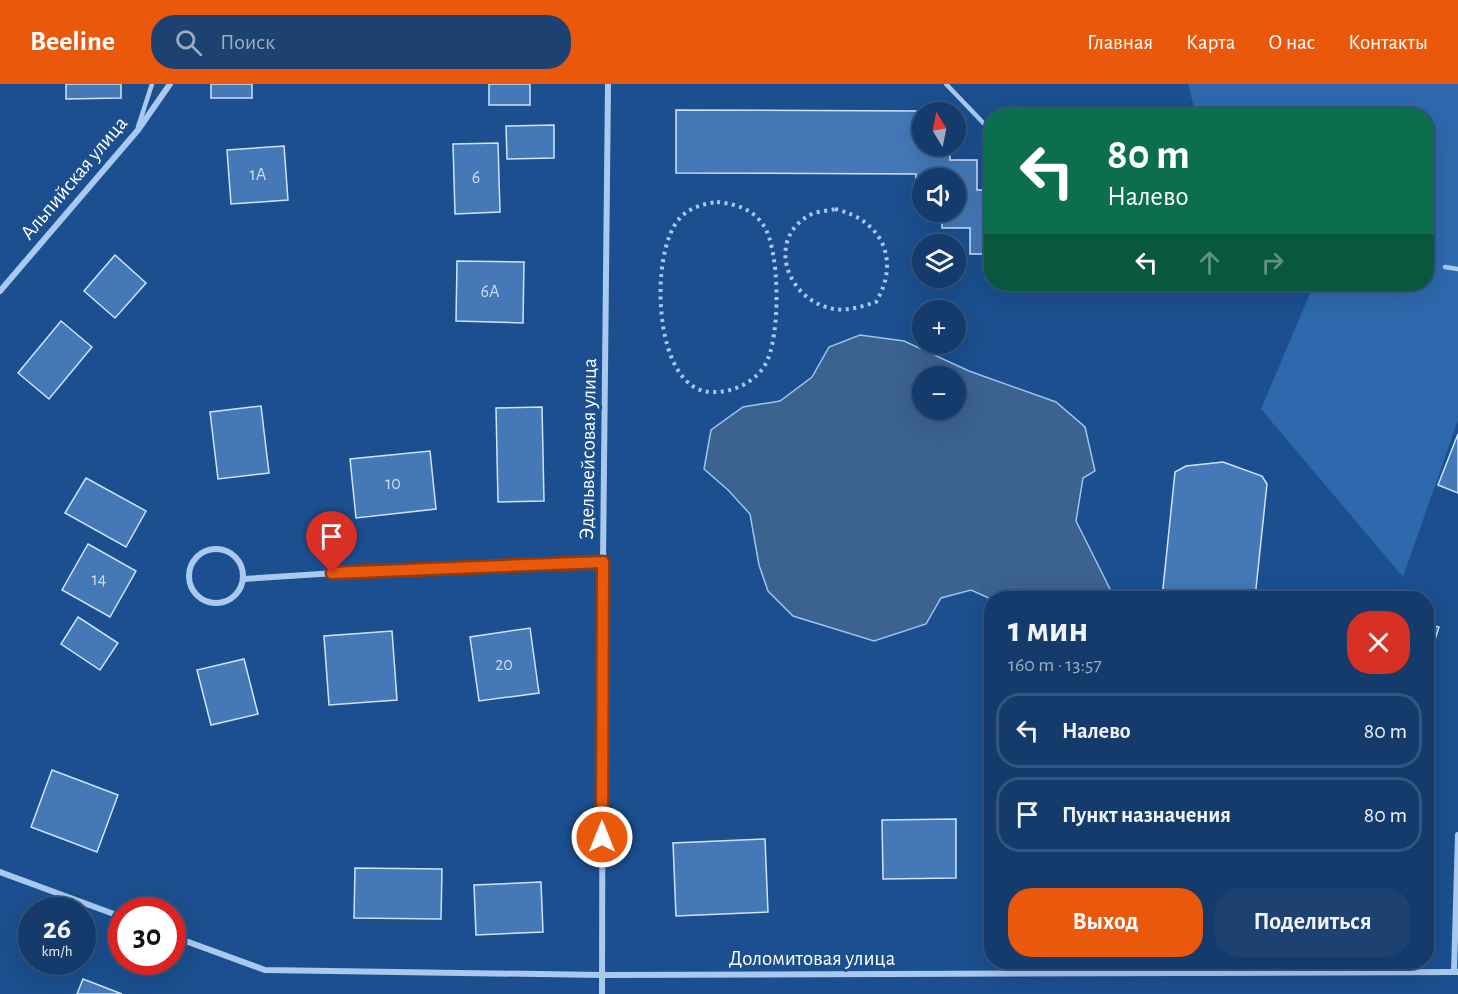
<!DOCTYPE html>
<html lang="ru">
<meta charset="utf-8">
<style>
body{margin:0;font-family:"Alegreya Sans",sans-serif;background:#1d4271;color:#f1f3f6;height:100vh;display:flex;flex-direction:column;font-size:22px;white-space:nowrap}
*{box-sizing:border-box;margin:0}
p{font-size:20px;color:#9dadc1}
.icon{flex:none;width:33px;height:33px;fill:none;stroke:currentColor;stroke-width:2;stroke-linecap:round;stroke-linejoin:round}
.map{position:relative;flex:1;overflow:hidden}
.drawer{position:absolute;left:984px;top:507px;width:450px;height:378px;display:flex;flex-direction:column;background:#143b6b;border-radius:24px;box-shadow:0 6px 24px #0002,0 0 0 2px #33557e}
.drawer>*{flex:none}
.banner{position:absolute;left:984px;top:24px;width:450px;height:183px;border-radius:24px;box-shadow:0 6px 24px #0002,0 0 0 2px #33557e;background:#0b6e4f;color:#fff;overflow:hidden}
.needle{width:39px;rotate:350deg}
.buttons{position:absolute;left:912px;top:18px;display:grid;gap:12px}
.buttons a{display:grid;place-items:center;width:54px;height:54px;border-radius:50%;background:#143b6b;box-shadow:0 6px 24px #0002,0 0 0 2px #33557e;font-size:30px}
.speed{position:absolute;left:18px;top:813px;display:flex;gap:12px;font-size:30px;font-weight:700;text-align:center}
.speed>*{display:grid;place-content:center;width:78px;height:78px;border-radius:50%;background:#143b6b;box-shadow:0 6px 24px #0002,0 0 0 2px #33557e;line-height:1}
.speed small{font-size:15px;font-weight:400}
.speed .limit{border:9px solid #d22;background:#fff;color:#111}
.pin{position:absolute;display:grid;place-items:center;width:51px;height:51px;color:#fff;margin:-62px -26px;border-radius:50% 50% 50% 0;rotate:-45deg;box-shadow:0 0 6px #0007}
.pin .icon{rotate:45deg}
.me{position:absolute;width:66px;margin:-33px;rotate:0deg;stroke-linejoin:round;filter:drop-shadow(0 0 4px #0008)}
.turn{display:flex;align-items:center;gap:21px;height:126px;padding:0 24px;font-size:27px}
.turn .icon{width:78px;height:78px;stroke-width:2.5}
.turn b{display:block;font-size:42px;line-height:51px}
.lanes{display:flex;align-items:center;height:57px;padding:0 24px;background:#0003;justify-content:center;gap:30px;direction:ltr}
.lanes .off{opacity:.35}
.round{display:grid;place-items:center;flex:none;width:63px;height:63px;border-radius:24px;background:#1d4271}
.summary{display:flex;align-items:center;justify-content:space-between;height:102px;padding:0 24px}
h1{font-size:36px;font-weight:700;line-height:45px}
.button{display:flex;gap:12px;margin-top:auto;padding:12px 24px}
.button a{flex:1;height:69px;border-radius:24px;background:#ea580c;color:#fff;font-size:24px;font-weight:700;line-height:69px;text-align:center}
.button a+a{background:#1d4271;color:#f1f3f6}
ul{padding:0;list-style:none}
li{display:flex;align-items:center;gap:18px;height:75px;margin:0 12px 9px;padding:0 12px;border:3px solid #33557e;border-radius:24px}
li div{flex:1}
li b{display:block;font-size:22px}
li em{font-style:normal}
header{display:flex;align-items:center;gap:36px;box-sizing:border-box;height:84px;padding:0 30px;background:#ea580c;color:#fff}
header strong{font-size:28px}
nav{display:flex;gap:33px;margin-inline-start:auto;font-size:21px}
.search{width:420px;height:54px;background:#1d4271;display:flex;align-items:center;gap:15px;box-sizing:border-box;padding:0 21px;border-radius:24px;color:#9dadc1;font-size:22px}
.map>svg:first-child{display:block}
.green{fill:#2e69ad}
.water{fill:#3c6290;stroke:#9cc4f0;stroke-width:1.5;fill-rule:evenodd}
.building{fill:#4478b7;stroke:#cfe3fa;stroke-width:1.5}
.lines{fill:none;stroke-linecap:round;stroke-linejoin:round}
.path{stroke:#a9c9ee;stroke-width:4;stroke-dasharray:3 4.5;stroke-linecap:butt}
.lane{stroke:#a9c9ee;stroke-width:4.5}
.street{stroke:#a9c9ee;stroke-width:6}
.route-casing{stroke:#983908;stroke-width:15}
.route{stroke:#ea580c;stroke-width:10}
.labels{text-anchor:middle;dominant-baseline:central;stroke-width:6;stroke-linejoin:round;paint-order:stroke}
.number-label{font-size:18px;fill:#d0dded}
.street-label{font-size:21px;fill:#fff;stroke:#1b4f8f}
</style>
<header>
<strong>Beeline</strong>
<div class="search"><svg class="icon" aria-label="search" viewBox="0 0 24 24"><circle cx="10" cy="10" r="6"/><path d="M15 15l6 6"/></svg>Поиск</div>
<nav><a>Главная</a><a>Карта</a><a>О нас</a><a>Контакты</a></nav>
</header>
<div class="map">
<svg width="1458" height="910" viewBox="0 0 1458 910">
<rect width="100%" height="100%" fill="#1b4f8f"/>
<path class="green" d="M1188 0H1458V336L1403 493 1261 325 1314 200H1426V32L1196 31Z"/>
<path class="water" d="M860 251 904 257 969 287 1056 318 1085 343 1095 387 1083 394 1076 437 1113 511 1109 514 991 515 971 506 941 514 926 540 874 557 793 532 768 507 759 481 750 430 728 406 704 385 711 346 743 323 780 317 812 293 829 263ZM922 292H956V326H922Z"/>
<g class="building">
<path d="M66 0H121V14L66 15Z"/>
<rect x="211" y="0" width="41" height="14"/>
<rect x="489" y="0" width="41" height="21"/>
<path d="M676 26 923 27 922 62H950V76H977V106H992V170H970V144H942V128H956V94H922V116H915L916 90 676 89Z"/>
<path d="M554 41V74L507 75 506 42Z"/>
<path d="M498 59 500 128 455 130 453 60Z"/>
<path d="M284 62 288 116 231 120 227 66Z"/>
<path d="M115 171 146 199 115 234 84 207Z"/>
<path d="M457 177 524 178 523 239 456 237Z"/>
<path d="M61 237 92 263 49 315 18 289Z"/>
<path d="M261 322 269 389 218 395 210 328Z"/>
<path d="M542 323 544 417 498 418 496 324Z"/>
<path d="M1458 350V409L1438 401Z"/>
<path d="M430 367 436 425 356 434 350 375Z"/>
<path d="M1223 378 1262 392 1267 400 1255 514H1162L1175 388 1186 382Z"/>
<path d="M86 394 146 427 126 463 65 429Z"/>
<path d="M88 460 136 487 110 533 62 506Z"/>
<path d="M78 533 118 559 100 586 61 560Z"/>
<path d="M1426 540 1439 543 1426 584Z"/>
<path d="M530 544 539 609 479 617 470 553Z"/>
<path d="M392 547 397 616 329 621 324 552Z"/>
<path d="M244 575 258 630 211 641 197 586Z"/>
<path d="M52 686 118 711 97 768 31 743Z"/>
<path d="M956 735V794L883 795 882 736Z"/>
<path d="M765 755 768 828 676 832 673 759Z"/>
<path d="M355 784 442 785 441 835 354 834Z"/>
<path d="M541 798 543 848 476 851 474 801Z"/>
<path d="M83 895 122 910H77Z"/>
</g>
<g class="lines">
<g class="path">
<path d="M717 118C736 120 753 125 764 142 780 167 781 254 765 281 754 299 732 309 711 308 652 306 649 166 680 134 690 123 704 120 717 118Z"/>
<path d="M835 125C882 136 901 176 876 218 860 223 843 229 826 223 784 210 767 152 812 130 819 127 828 127 835 125Z"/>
</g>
<g class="lane">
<path d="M946 0 992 48"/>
<path d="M138 43 152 0"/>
<path d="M1445 183 1458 185"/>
</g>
<g class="street">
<path d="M0 207 138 46 170 0"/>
<circle cx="216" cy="492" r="27"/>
<path d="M243 495 398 485 603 478"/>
<path d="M0 788 122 833"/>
<path d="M172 852 265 886 602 891 1458 888"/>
<path d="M1454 888 1458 751"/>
<path d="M602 910 603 478 608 0"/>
</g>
</g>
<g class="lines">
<g class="route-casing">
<path id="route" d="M332 489 603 478 602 753"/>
</g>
<use href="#route" class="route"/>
</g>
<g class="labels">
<g class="number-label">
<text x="258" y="91">1А</text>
<text x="476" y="94">6</text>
<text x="490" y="208">6А</text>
<text x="393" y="400">10</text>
<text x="99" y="496">14</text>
<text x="504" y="581">20</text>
</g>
<g class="street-label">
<text transform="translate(74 94) rotate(-50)">Альпийская улица</text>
<text transform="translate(588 365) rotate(-89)">Эдельвейсовая улица</text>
<text x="812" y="874">Доломитовая улица</text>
</g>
</g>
</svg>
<div class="buttons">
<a><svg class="needle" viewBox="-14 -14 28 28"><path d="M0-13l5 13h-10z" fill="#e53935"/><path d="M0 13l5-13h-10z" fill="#9dadc1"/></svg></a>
<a><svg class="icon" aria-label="sound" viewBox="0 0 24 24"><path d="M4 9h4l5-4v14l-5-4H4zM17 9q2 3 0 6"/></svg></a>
<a><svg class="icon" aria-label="layers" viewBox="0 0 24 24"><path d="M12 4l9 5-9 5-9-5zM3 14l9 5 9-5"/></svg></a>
<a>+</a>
<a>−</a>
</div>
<div class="speed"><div>26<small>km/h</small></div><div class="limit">30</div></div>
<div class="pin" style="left:332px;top:489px;background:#d93025"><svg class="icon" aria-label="arrive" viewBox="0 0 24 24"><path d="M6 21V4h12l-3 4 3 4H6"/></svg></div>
<svg class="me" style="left:602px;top:753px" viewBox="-20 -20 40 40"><circle r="17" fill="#ea580c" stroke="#fff" stroke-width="3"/><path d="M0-11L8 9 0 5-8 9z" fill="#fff"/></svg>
<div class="banner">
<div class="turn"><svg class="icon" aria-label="left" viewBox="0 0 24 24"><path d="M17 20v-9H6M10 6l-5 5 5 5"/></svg><div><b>80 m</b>Налево</div></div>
<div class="lanes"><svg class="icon" aria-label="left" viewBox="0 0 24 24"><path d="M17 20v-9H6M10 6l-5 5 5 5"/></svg><svg class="icon off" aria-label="ahead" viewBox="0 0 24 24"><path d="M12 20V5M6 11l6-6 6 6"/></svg><svg class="icon off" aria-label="right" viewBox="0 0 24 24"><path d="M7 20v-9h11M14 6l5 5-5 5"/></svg></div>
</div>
<section class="drawer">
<div class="summary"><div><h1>1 мин</h1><p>160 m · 13:57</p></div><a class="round" style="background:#d93025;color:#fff"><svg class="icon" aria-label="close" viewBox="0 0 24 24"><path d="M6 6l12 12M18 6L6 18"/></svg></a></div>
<ul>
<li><svg class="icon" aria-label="left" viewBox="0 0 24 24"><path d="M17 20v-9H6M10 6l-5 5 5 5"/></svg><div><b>Налево</b></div><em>80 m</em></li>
<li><svg class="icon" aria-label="arrive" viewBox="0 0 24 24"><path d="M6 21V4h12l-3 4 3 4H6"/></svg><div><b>Пункт назначения</b></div><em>80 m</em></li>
</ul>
<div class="button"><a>Выход</a><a>Поделиться</a></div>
</section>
</div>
